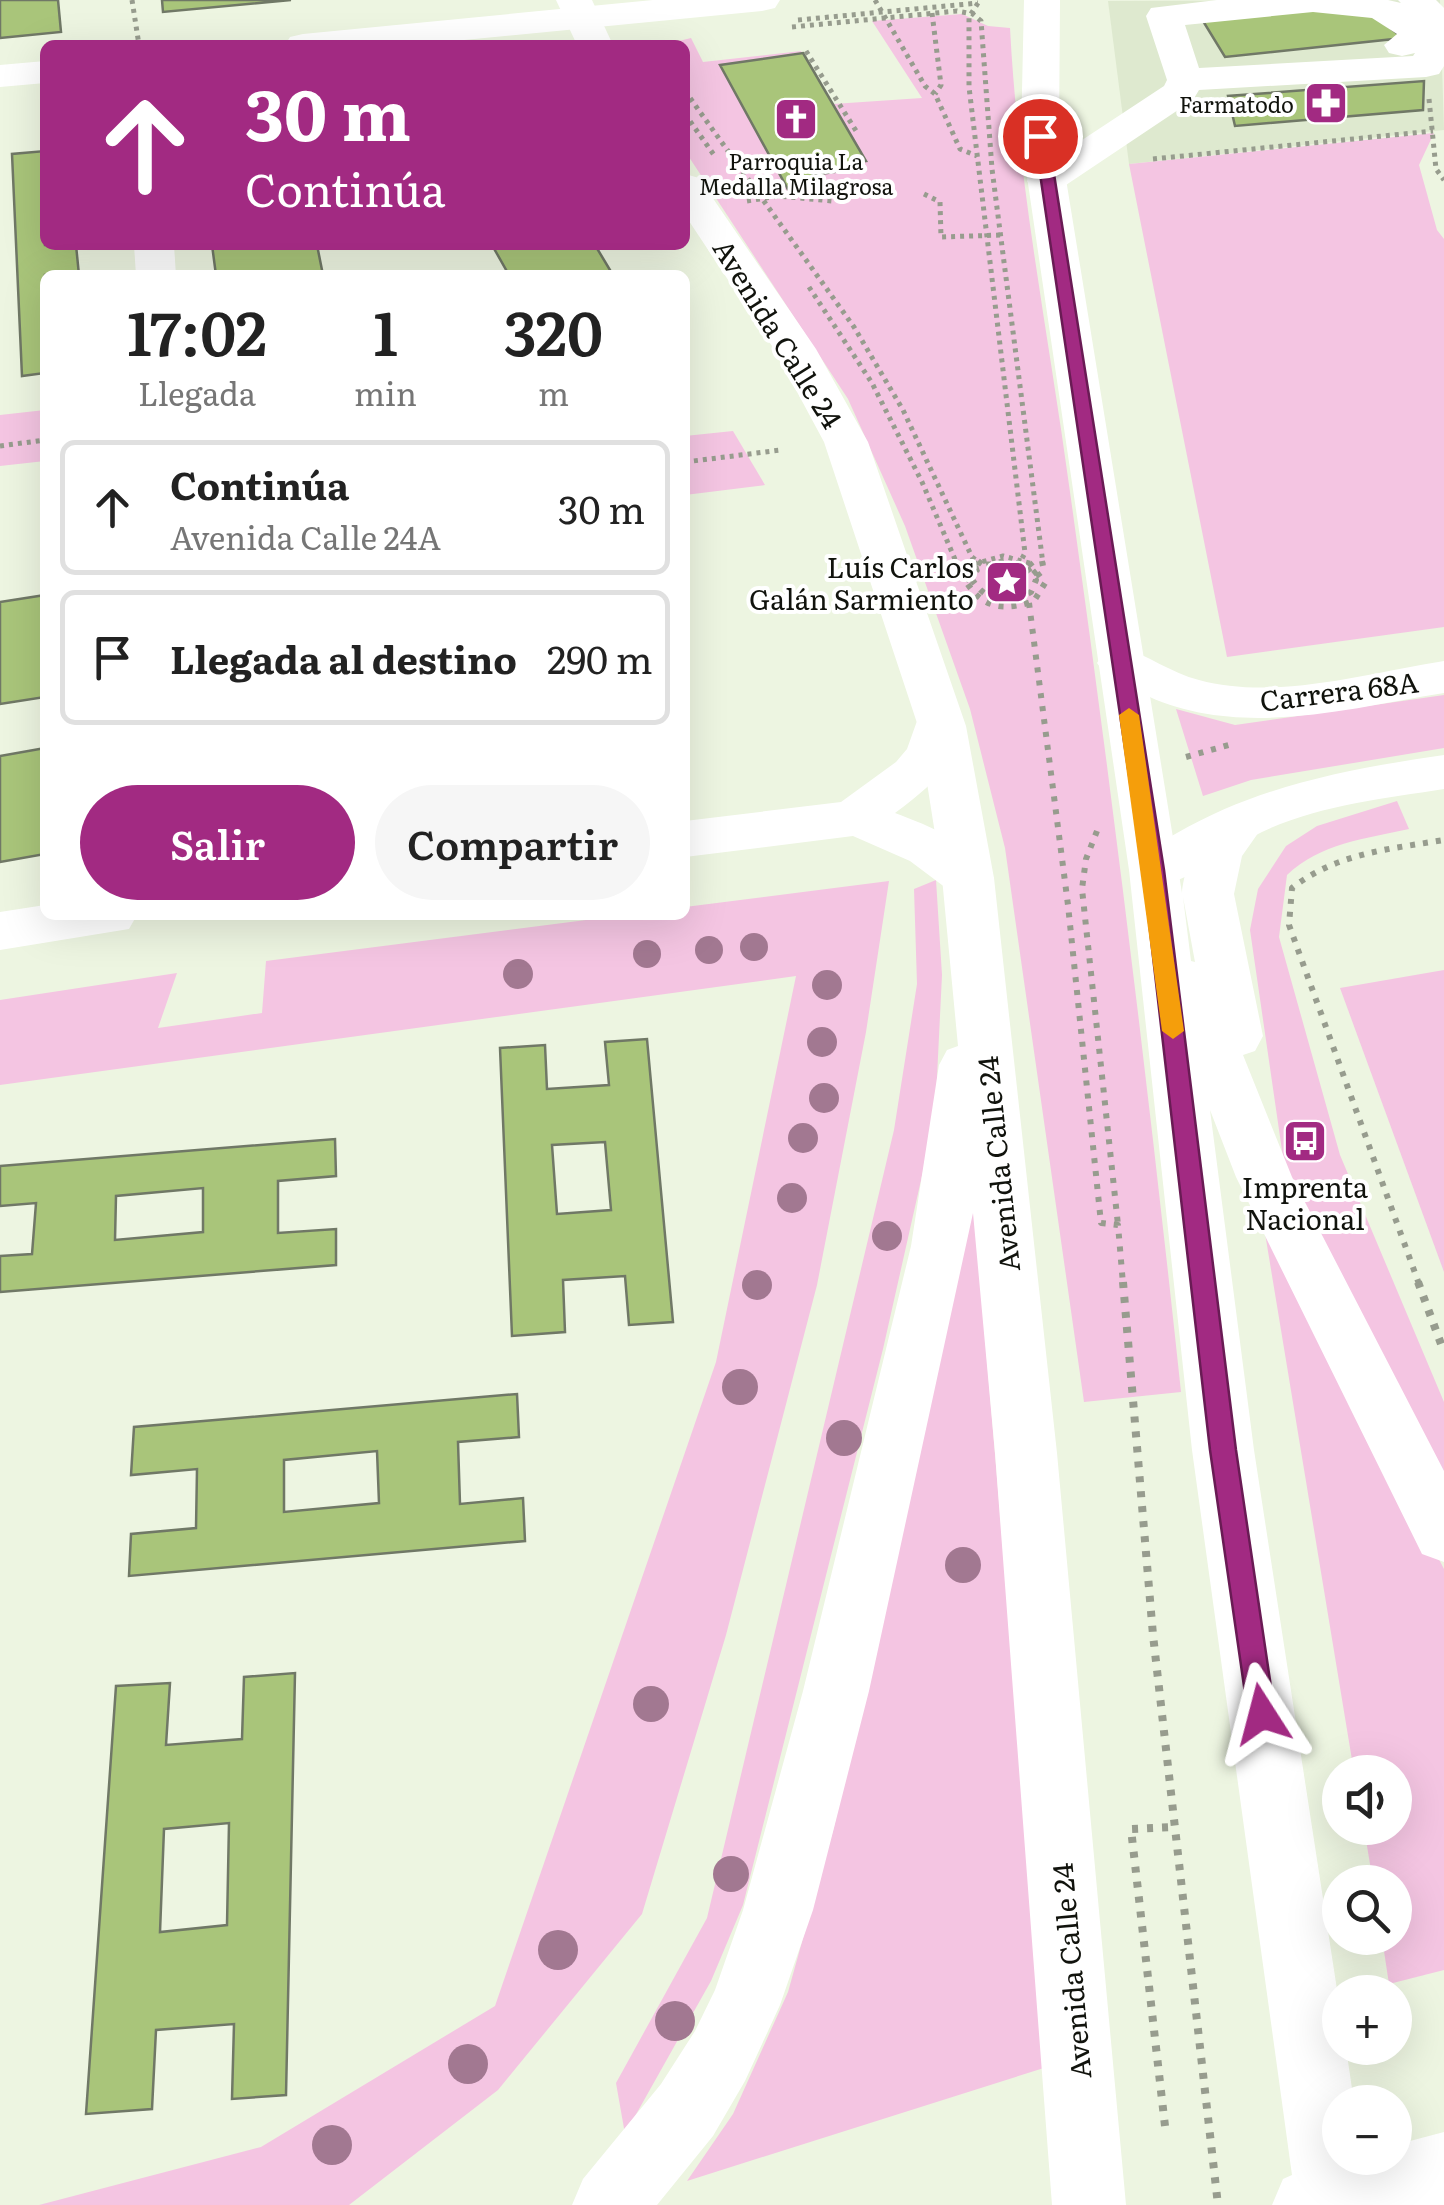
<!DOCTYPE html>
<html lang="es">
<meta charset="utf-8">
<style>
body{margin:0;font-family:Literata,serif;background:#f6f6f6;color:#222;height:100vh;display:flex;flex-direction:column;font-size:38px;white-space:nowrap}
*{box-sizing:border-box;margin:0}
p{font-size:32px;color:#767676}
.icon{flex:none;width:55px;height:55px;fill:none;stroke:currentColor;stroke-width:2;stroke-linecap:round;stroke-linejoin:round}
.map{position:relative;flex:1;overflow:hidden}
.panel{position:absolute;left:40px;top:270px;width:650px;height:650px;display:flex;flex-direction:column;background:#fff;border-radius:15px;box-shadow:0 10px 40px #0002}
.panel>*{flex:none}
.banner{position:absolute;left:40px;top:40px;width:650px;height:210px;border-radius:15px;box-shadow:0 10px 40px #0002;background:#a22a82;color:#fff;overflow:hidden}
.tools{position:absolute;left:1322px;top:1755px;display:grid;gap:20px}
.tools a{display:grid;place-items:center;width:90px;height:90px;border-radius:50%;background:#fff;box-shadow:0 10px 40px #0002;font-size:50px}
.pin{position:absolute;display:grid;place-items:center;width:85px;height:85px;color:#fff;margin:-42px;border:5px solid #fff;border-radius:50%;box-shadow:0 2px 10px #0007}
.me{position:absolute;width:110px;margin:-55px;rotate:351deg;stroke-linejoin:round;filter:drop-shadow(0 0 8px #0008)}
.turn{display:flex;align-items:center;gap:35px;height:210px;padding:0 40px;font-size:45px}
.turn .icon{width:130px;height:130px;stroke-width:2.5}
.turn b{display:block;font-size:70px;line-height:85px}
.eta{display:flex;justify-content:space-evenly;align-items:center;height:170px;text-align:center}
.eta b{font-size:60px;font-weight:600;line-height:70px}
.primary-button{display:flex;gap:20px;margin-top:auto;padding:20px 40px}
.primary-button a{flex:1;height:115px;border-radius:60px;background:#a22a82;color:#fff;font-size:40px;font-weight:600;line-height:115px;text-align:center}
.primary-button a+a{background:#f6f6f6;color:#222}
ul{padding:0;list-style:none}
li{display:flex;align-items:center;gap:30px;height:135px;margin:0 20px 15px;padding:0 20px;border:5px solid #e0e0e0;border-radius:15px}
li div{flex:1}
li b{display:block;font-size:38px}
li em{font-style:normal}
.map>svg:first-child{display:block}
.built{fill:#dee9cf}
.green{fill:#f4c5e2}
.building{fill:#a9c57a;stroke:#707866;stroke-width:2.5;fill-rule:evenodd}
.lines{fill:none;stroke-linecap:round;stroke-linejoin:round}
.path-far2{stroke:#979c8e;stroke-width:5;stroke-dasharray:4 5;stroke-linecap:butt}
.path-far1{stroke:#979c8e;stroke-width:6;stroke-dasharray:5 8;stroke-linecap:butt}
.path{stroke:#979c8e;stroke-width:8;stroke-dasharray:6 9;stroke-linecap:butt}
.minor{fill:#fff;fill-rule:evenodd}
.major{fill:#fff;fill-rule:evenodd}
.tree{fill:#a27891}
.route{fill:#a22a82;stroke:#691b54;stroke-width:2.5}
.slow{fill:#f59e0b}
.labels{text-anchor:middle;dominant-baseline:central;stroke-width:8;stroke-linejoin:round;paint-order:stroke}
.far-poi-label{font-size:22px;fill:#11130d;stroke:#fff;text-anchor:end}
.street-label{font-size:28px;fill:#11130d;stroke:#fff}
.poi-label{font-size:28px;fill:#11130d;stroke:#fff;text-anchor:end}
</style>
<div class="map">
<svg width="1444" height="2205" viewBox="0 0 1444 2205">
<rect width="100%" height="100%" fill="#edf5e1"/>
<path class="built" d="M1440 0 1444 130 1129 164 1108 1Z"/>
<g class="green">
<path d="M962 14 988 26 1010 28C1018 184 1049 337 1070 492 1112 791 1149 1091 1181 1392L1084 1402 1005 848 970 709 905 526 848 399 685 151V45H663L691 38 703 62 801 51 833 104 922 98 872 21Z"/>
<path d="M1434 133 1419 165 1437 230 1444 239V627L1227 657 1129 164Z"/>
<path d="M45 410V461L0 466V415Z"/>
<path d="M733 431 765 485 685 495V436Z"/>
<path d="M1444 695V748L1251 780 1203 796 1176 709 1235 725Z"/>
<path d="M1397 801 1409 829C1364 839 1321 843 1287 875L1279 937 1340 1155 1444 1402V1496L1286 1178 1250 930 1258 889 1286 846 1317 826Z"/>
<path d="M936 880 942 975 935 1118 883 1349 743 1905 711 1981 625 2134 616 2083 707 1918 894 1130 917 984 914 889Z"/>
<path d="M889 881 866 1032 817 1285 726 1635 642 1914 498 2090 349 2205H39L261 2147 495 2006 716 1362 796 976 0 1085V1000L177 973 158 1028 262 1013 266 961 625 915H685V907Z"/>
<path d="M1444 970V1272L1340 988Z"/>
<path d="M973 1195 1047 2067 687 2181 733 2114 788 1992 834 1827Z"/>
<path d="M1262 1215 1444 1569V1970L1389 1984 1382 1938H1395V1882H1373L1364 1828H1395V1772H1354Z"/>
</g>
<g class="building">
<path d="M0 0H58L61 32 0 38Z"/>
<path d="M162 0H291L163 12Z"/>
<path d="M1360 4 1403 38 1225 57 1203 21Z"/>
<path d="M803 53 866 161 845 164 848 170 813 175 821 190 791 195 720 65Z"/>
<path d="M1424 81 1423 110 1235 126 1228 96Z"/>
<path d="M45 151V245H76L79 275H45V373L22 376 12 154Z"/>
<path d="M212 245H317L323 275H216Z"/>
<path d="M492 245H595L613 275H509Z"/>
<path d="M45 595V697L0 704V602Z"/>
<path d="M45 748V854L0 862V756Z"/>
<path d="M647 1039 673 1322 629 1325 625 1276 563 1280 565 1332 512 1336 500 1048 545 1045 547 1089 609 1085 605 1042ZM605 1142 611 1210 557 1214 552 1145Z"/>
<path d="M335 1139 336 1176 278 1181V1233L336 1229V1265L0 1292V1256L32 1254 36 1203 0 1206V1166ZM203 1188V1232L115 1240 116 1196Z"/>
<path d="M517 1394 519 1437 458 1442 460 1504 523 1498 525 1541 129 1576 131 1534 196 1528 197 1469 131 1475 134 1427ZM377 1451 379 1503 284 1512V1460Z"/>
<path d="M295 1673 286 2095 232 2099 234 2024 156 2030 152 2109 86 2114 116 1686 170 1683 166 1745 242 1739 244 1677ZM229 1823 227 1925 160 1932 164 1829Z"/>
</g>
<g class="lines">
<g class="path-far2">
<path d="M132 0 139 45"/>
<path d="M875 0 925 86 935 94 960 149 977 156"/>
<path d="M978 3 969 17V87L1025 553 1019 564"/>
<path d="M932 13 941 85 935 94"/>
<path d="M798 20 978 3"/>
<path d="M792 27 957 11 973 14 981 21 992 169 1043 564"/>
<path d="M806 51 858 134"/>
<path d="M685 91 854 327 903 410 972 557 981 564"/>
<path d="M1429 99 1436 169 1444 180"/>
<path d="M685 114 714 155"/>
<path d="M1153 159 1433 131"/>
<path d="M924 194 940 202 941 237 1001 235"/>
<path d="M747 201 778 196 832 201"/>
<path d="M809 287 872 383 922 482 957 564"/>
<path d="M0 446 45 440"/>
<path d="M685 462 781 450"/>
<path d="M974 564 1003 556 1033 564"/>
<path d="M987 564H1017"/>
</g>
<g class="path-far1">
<path d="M956 561C972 600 991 616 1034 601L1045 583 1028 561"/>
<path d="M978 561 983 565"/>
<path d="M1004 561 977 569 973 581C988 603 1009 605 1031 592L1036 580 1027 568 1011 561"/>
<path d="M1033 574 1043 566 1042 561"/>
<path d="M965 581 978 561"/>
<path d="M1029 603 1068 905 1101 1223 1118 1225 1123 1284"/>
<path d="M1186 757 1232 744"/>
<path d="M1097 831 1086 859 1082 889 1118 1225"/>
<path d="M1419 1284 1289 925 1292 888C1337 853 1390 849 1444 840"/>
</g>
<g class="path">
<path d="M1123 1282 1153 1635 1218 2205"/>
<path d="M1418 1282 1444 1352"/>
<path d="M1165 2126 1131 1829 1175 1827"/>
</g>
<g class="minor">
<path d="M653 0H780L775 8 762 11 413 45H285L290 37 303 34Z"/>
<path d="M1217 0H1388L1401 3 1398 0H1436L1444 8V66L1439 74 1426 77 1199 90 1193 100 1060 189 1046 193 1032 189 1027 181 1032 173 1164 86 1167 80 1146 16 1151 8ZM1313 12 1372 18 1397 34 1384 45 1389 53 1402 56 1415 53 1413 56 1199 68 1185 25Z"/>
<path d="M45 61V83L0 87V65Z"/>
<path d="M134 245H174L176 275H136Z"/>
<path d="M1121 647C1148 655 1171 673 1199 680 1276 701 1367 673 1444 661V693C1344 709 1237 740 1141 693 1124 685 1107 679 1097 663L1104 652Z"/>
<path d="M939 702 956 707 963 719C951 769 935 783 895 813 930 826 974 844 994 878L986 891 968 897 950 891 910 861 853 836 685 857V821L841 802 896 762 907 749 922 707Z"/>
<path d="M1444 755V789C1382 799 1319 805 1262 832 1224 850 1178 896 1136 883L1129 870C1139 851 1158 844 1177 833 1261 785 1349 769 1444 755Z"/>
<path d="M45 905V915H137L129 929 0 950V912Z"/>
</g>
<g class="major">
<path d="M556 0H592L613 45H577Z"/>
<path d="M1024 0H1060L1059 136 1182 893C1186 853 1214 792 1261 806L1268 819 1242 856 1234 894 1263 1036 1255 1051 1243 1055 1292 1177 1444 1471V1562L1422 1554 1236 1177 1210 1110 1254 1450 1340 2009V2048H1346L1354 2102H1340V2158H1395V2145L1444 2132V2205H1272L1283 2179 1292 2175 1192 1450 1129 870 1021 136ZM1183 897 1195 962 1191 961Z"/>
<path d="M685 174 699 178 816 349 868 442 966 726 994 878 1057 1453 1126 2205H1052L995 1453 973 1213 869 1691 813 1910 780 2005 745 2081 713 2136 657 2205H572L583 2179 661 2084 695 2031 715 1990 743 1910 803 1691 911 1246 939 1065 947 1050 958 1046 942 878 918 726 824 442 774 349 685 215Z"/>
</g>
</g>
<g class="tree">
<circle cx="754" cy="947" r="14"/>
<circle cx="709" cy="950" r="14"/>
<circle cx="647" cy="954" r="14"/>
<circle cx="518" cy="974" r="15"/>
<circle cx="827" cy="985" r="15"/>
<circle cx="822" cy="1042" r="15"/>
<circle cx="824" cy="1098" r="15"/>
<circle cx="803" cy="1138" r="15"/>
<circle cx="792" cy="1198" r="15"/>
<circle cx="887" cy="1236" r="15"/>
<circle cx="757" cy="1285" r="15"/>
<circle cx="740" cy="1387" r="18"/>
<circle cx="844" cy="1438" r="18"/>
<circle cx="963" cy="1565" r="18"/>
<circle cx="651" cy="1704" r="18"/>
<circle cx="731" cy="1874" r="18"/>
<circle cx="558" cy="1950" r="20"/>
<circle cx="675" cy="2021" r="20"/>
<circle cx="468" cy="2064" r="20"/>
<circle cx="332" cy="2145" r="20"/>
</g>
<path class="route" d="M1034 133 1048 136 1164 870 1236 1450 1275 1714 1271 1724 1262 1727 1252 1724 1248 1714 1210 1450 1143 870Z"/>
<path class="slow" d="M1129 708 1139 715 1184 1031 1173 1039 1162 1031 1119 715Z"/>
<defs>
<g id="pharmacy-square" transform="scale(2.25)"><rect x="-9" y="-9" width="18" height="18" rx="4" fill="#a22a82" stroke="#fff"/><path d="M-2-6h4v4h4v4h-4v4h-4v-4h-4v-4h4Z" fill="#fff"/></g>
<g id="church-square" transform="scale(2.25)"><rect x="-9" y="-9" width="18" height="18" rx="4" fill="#a22a82" stroke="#fff"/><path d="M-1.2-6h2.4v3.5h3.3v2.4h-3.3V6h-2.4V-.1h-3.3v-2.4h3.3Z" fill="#fff"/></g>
<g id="sight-square" transform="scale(2.25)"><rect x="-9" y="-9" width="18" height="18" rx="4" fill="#a22a82" stroke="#fff"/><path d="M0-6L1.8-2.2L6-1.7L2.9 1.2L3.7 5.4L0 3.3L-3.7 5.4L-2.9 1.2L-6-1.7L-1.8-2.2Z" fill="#fff"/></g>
<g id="bus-square" transform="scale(2.25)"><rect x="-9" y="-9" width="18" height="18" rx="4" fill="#a22a82" stroke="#fff"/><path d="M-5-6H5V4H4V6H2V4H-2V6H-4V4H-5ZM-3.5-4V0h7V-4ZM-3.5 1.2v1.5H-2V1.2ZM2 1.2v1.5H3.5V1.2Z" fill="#fff"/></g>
</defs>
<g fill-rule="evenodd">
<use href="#pharmacy-square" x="1326" y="103"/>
<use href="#church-square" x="796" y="119"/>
<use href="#sight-square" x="1007" y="582"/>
<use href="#bus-square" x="1305" y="1141"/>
</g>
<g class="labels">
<g class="far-poi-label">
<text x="1294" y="103">Farmatodo</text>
<text x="796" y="160" text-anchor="middle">Parroquia La<tspan x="796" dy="25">Medalla Milagrosa</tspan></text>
</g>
<g class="street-label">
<text transform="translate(779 333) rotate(58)">Avenida Calle 24</text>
<text transform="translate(1339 690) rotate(-7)">Carrera 68A</text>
<text transform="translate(997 1164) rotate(-96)">Avenida Calle 24</text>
<text transform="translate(1070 1971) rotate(-95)">Avenida Calle 24</text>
</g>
<g class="poi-label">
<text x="974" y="566">Luís Carlos<tspan x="974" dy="32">Galán Sarmiento</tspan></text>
<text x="1305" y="1186" text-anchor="middle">Imprenta<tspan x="1305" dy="32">Nacional</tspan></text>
</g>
</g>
</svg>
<div class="tools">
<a><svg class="icon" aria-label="sound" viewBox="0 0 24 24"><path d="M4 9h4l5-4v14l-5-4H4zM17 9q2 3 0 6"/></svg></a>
<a><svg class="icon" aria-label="search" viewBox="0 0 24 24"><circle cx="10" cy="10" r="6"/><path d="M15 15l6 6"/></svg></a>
<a>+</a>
<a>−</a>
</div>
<div class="pin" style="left:1040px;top:136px;background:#d93025"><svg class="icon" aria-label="arrive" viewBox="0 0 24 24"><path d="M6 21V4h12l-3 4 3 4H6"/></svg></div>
<svg class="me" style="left:1262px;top:1714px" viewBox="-20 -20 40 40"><path d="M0-17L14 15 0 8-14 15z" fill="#a22a82" stroke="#fff" stroke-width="4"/></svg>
<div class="banner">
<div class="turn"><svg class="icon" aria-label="ahead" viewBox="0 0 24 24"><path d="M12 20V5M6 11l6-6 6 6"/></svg><div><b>30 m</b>Continúa</div></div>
</div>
<section class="panel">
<div class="eta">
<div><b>17:02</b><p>Llegada</p></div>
<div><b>1</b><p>min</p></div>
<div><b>320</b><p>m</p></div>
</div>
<ul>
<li><svg class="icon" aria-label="ahead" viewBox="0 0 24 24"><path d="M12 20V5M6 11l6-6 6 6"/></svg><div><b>Continúa</b><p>Avenida Calle 24A</p></div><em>30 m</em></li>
<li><svg class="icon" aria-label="arrive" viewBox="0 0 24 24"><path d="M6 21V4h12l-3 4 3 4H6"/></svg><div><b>Llegada al destino</b></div><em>290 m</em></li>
</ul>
<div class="primary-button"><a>Salir</a><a>Compartir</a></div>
</section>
</div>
